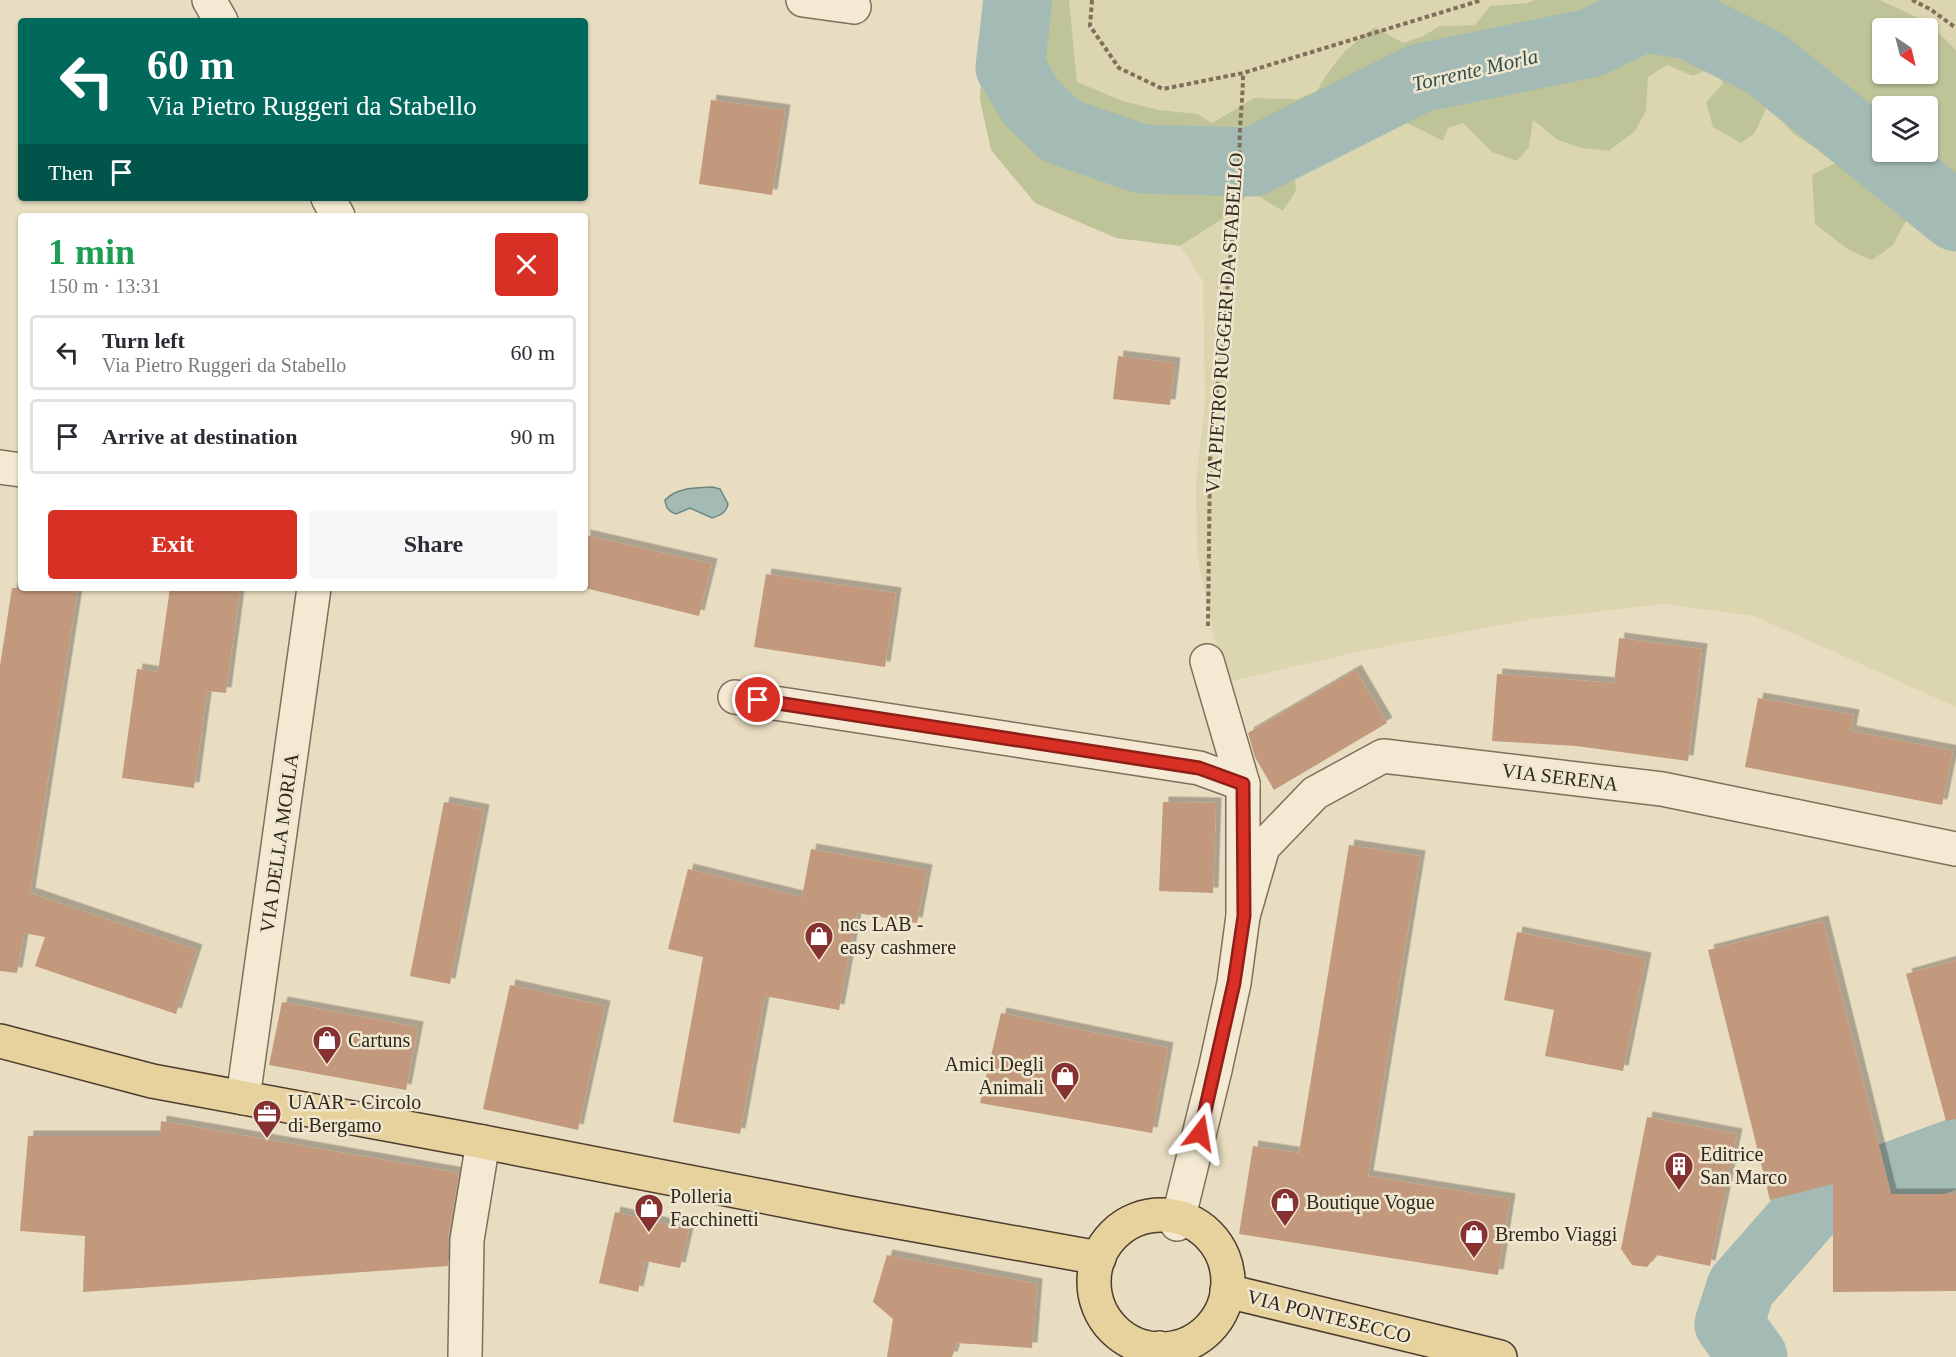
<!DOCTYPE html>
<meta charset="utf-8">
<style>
body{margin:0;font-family:Georgia,serif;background:#f7f7f7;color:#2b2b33;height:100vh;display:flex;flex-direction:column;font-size:22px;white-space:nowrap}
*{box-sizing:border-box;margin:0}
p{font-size:20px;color:#7c7c81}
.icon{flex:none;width:33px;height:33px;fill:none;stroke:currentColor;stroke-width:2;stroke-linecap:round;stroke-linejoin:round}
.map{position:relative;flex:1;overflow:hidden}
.panel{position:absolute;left:18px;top:213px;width:570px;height:378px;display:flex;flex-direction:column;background:#fff;border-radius:6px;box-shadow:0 2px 4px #0004}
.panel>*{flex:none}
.banner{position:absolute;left:18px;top:18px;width:570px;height:183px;border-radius:6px;box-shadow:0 2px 4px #0004;background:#00695c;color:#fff;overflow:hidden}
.needle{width:39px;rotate:145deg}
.controls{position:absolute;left:1872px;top:18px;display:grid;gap:12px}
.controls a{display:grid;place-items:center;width:66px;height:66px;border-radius:6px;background:#fff;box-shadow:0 2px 4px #0004;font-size:30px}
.pin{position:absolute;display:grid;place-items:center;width:51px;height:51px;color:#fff;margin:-26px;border:3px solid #fff;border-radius:50%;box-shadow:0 2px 6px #0007}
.me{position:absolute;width:66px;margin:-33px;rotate:14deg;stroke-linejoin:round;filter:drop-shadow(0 0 4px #0008)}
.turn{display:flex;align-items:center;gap:21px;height:126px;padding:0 30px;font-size:27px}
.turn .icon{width:78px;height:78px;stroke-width:2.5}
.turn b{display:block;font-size:42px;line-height:51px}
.then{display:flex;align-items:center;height:57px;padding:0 30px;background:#0003;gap:12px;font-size:22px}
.round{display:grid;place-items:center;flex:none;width:63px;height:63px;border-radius:6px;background:#f7f7f7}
.overview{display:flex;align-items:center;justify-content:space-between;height:102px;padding:0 30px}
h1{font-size:36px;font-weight:700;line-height:45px;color:#1e9e55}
.action{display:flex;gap:12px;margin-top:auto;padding:12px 30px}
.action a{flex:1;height:69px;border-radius:6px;background:#d93025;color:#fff;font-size:24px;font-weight:700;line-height:69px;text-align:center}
.action a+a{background:#f7f7f7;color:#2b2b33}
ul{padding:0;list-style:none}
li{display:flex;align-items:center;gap:18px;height:75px;margin:0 12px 9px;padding:0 18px;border:3px solid #e1e1e2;border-radius:6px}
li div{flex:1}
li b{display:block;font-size:22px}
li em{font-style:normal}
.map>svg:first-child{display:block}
.farmland{fill:#dcd6b0}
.green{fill:#bec497;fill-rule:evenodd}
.water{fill:#a3bbb4;stroke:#6c8781;stroke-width:1.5}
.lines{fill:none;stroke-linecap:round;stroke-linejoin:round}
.river{stroke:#a3bbb4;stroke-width:69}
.building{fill:#c2997b;filter:url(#shadow)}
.street-casing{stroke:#7f6f5b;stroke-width:36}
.secondary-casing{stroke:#61503e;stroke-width:36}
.primary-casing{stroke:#4d3d2f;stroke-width:36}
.path{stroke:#7f6f5b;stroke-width:4;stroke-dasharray:4.5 3;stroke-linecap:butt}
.street{stroke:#f4ead3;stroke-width:33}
.secondary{stroke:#f4ead3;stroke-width:33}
.primary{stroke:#e7d19c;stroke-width:33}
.route-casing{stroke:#8d1f18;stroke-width:15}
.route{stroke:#d93025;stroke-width:10}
.labels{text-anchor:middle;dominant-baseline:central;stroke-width:5;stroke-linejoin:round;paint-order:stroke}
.street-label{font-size:20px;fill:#31271d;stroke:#f0e7d0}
.poi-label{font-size:20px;fill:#31271d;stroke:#f0e7d0;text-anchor:start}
.water-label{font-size:21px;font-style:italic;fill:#2e4f4d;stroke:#f0e7d0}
</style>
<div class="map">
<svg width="1956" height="1357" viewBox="0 0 1956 1357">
<defs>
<filter id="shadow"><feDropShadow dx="5.5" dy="-5.5" stdDeviation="0" flood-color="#0004"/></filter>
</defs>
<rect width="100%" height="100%" fill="#e8ddc1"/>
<g class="farmland">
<path d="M1069 0H1535L1527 3 1490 6 1475 25 1440 26 1423 36 1402 43 1354 42 1329 68 1318 91 1297 99 1254 98 1212 123 1198 114 1159 110 1123 101 1076 82Z"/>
<path d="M1880 0H1956V50L1929 23Z"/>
<path d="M1667 65 1693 76 1717 65 1723 84 1755 133 1768 104 1792 133 1837 162 1812 175 1814 199 1893 245 1907 219 1943 243 1956 245V707L1754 616 1664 604 1533 619 1362 651 1224 683 1197 556 1196 481 1205 401 1203 281 1180 246 1225 217 1251 192 1283 211 1296 191 1292 151 1349 134H1383L1408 123 1443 141 1448 128 1463 123 1492 152 1529 147 1533 120 1558 140 1646 111 1648 77Z"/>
</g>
<path class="green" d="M983 0H1069L1077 82 1123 101 1159 110 1198 114 1212 123 1254 98 1297 99 1317 91C1334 60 1347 47 1375 27L1403 43 1423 36 1440 26 1475 25 1490 6 1527 3 1535 0H1880L1929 23 1956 50V245L1943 243 1907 219 1893 245 1872 260 1849 250 1815 224 1812 175 1837 162 1792 133 1768 104 1755 133 1741 143 1713 127 1706 102 1723 84 1717 65 1693 76 1667 65 1648 77 1646 111 1635 131 1609 151 1581 148 1558 140 1533 120 1529 147 1517 161 1492 152 1463 123 1448 128 1443 141 1407 123 1383 134H1349L1335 158 1293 151 1296 191 1283 211 1251 192 1225 217 1180 246 1116 238 1035 203 991 150 980 100ZM1882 28H1928V74H1882ZM1882 106H1928V152H1882Z"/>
<path class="water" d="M712 487 720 489 728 504C726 513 721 515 712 518L690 508 676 514C668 511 666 508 665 500 677 487 696 488 712 487Z"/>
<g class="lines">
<g class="river">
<path d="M1018 0 1010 67 1031 102 1061 131 1142 159 1253 162 1420 78 1591 43 1643 18 1689 25 1765 63 1956 217"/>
<path d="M1753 1357 1729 1324 1741 1287 1812 1206 1956 1153"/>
</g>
</g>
<g class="building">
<path d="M711 100 785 110 772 195 699 184Z"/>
<path d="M1118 356 1175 363 1170 405 1113 399Z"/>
<path d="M585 535 712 564 699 616 585 588Z"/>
<path d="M766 574 896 593 885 667 754 647Z"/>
<path d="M12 588H78L30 893 197 950 176 1014 35 966 45 937 24 933 17 973 0 971V666Z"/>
<path d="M170 588H240L226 693 207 691 194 788 122 778 137 669 158 672Z"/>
<path d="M1619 638 1702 649 1688 761 1576 746 1492 741 1497 674 1614 683Z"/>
<path d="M1356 670 1387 723 1274 790 1255 757 1248 733Z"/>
<path d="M1758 698 1854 715 1851 731 1953 751 1942 805 1745 767Z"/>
<path d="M444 802 484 810 450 984 410 976Z"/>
<path d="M1163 802 1216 803 1213 893 1159 891Z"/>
<path d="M1349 845 1420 856 1368 1176 1510 1199 1498 1275 1239 1234 1253 1146 1299 1153Z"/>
<path d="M811 849 927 870 917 923 857 913 839 1010 765 996 740 1134 673 1122 703 957 668 949 688 869 802 897Z"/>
<path d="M1823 921 1891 1194H1956V1291L1833 1292V1184L1770 1200 1708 950Z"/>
<path d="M1517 932 1646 958 1623 1071 1545 1056 1554 1010 1504 1000Z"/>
<path d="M1956 960V1119L1946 1121 1906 974Z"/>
<path d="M510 985 605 1006 578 1130 483 1109Z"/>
<path d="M282 1002 418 1027 406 1090 269 1065Z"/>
<path d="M1001 1013 1168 1048 1152 1133 980 1103Z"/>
<path d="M1647 1117 1737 1134 1710 1266 1657 1255 1647 1267 1632 1265 1621 1249Z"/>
<path d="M161 1121 459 1173 448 1237V1266L83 1292 85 1236 20 1231 28 1136H160Z"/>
<path d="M615 1212 689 1229 680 1268 645 1261 638 1292 599 1283Z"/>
<path d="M887 1255 1037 1284 1032 1348 957 1343 952 1357H887L893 1319 873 1302Z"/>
</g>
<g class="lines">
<g class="street-casing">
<g id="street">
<path d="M209 0 221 21"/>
<path d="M803 0 854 7"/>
<path d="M328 198 338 216"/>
<path d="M0 467 21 470"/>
<path d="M735 697 1199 768 1243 784"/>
<path d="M1243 916 1263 847 1315 793 1383 756 1662 789 1956 849"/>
<path d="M243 1098 314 588"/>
<path d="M1177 1224 1215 1070 1234 983 1243 916V784L1207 661"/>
<path d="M465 1357 467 1240 483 1142"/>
</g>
</g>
<g class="secondary-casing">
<path id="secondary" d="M1158 1357 1159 1348"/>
</g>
<g class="primary-casing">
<g id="primary">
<path d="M0 1041 152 1081 483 1142 849 1213 1099 1258"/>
<circle cx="1161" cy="1282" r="67"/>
<path d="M1227 1291 1500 1357"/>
</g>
</g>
<g class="path">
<path d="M1092 0 1090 26 1119 68 1163 89 1243 73 1482 0"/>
<path d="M1912 0 1930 9 1956 28"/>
<path d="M1208 626 1210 460 1240 162C1238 132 1243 103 1243 73"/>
</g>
<use href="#street" class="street"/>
<use href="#secondary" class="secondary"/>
<use href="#primary" class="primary"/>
</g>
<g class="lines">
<g class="route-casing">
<path id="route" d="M758 700 1199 768 1243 784 1244 916 1234 983 1200 1133"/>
</g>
<use href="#route" class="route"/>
</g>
<defs>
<g id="shop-pin" transform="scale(1.5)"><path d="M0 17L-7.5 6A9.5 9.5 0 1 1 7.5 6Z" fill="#873232" stroke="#f0e7d0"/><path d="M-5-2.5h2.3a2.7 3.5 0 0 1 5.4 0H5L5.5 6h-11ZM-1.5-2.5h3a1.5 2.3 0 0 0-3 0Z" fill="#fff"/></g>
<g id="office-pin" transform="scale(1.5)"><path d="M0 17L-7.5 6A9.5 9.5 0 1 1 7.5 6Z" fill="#873232" stroke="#f0e7d0"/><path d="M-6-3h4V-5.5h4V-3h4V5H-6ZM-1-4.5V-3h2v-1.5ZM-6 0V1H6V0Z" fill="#fff"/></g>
<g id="building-pin" transform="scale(1.5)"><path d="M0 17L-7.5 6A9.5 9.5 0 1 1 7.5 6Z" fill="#873232" stroke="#f0e7d0"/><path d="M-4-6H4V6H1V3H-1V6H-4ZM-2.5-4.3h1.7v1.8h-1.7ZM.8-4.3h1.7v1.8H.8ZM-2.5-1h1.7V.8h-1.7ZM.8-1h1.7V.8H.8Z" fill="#fff"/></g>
</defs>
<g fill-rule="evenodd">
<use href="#shop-pin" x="819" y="936"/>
<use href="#shop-pin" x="327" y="1040"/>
<use href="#shop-pin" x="1065" y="1076"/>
<use href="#office-pin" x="267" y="1114"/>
<use href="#building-pin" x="1679" y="1166"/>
<use href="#shop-pin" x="1285" y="1202"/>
<use href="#shop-pin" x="649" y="1208"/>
<use href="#shop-pin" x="1474" y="1234"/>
</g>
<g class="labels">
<g class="street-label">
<text transform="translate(1224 323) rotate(-86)">VIA PIETRO RUGGERI DA STABELLO</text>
<text transform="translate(1560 777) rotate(7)">VIA SERENA</text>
<text transform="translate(279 843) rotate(-82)">VIA DELLA MORLA</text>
<text transform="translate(1329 1316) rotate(14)">VIA PONTESECCO</text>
</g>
<g class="poi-label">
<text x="840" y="924">ncs LAB -<tspan x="840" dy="23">easy cashmere</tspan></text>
<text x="348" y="1040">Cartuns</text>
<text x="1044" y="1064" text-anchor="end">Amici Degli<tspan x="1044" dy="23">Animali</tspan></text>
<text x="288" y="1102">UAAR - Circolo<tspan x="288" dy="23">di Bergamo</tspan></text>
<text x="1700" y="1154">Editrice<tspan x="1700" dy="23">San Marco</tspan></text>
<text x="670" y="1196">Polleria<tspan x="670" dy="23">Facchinetti</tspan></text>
<text x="1306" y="1202">Boutique Vogue</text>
<text x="1495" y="1234">Brembo Viaggi</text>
</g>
<g class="water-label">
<text transform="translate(1475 70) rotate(-13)">Torrente Morla</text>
</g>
</g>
</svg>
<div class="controls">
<a><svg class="needle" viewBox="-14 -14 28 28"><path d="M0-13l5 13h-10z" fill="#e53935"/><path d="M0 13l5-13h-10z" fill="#7c7c81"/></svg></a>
<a><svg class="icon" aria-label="layers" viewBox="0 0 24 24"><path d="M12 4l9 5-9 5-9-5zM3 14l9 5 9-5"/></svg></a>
</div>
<div class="pin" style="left:758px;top:700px;background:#d93025"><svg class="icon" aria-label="arrive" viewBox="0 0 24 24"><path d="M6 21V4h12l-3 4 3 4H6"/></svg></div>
<svg class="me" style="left:1200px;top:1133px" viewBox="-20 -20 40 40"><path d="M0-17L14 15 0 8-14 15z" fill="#d93025" stroke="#fff" stroke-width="4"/></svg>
<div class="banner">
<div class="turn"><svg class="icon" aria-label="left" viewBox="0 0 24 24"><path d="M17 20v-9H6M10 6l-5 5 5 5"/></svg><div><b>60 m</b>Via Pietro Ruggeri da Stabello</div></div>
<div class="then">Then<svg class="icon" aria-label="arrive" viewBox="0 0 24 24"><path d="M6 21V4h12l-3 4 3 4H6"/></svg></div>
</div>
<section class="panel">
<div class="overview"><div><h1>1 min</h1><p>150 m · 13:31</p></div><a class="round" style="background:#d93025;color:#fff"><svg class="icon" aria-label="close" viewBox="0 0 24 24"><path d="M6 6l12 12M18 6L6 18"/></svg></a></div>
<ul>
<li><svg class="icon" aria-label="left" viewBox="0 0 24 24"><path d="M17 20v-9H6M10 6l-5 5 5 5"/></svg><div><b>Turn left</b><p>Via Pietro Ruggeri da Stabello</p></div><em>60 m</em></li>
<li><svg class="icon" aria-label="arrive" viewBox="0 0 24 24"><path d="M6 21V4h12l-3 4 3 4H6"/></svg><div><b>Arrive at destination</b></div><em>90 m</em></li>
</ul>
<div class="action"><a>Exit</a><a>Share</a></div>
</section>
</div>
